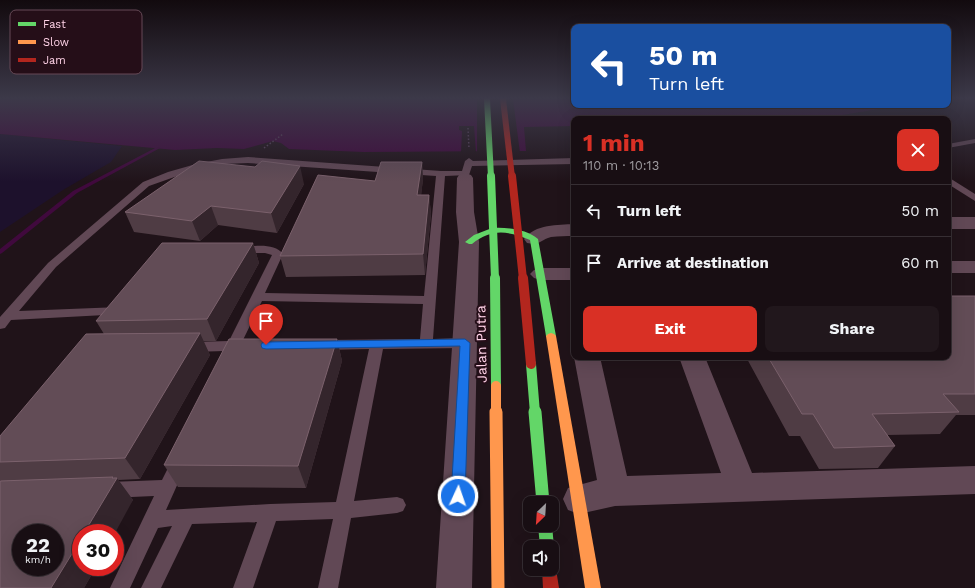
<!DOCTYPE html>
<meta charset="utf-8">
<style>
body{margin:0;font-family:"Work Sans",sans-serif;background:#21171c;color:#f1f3f6;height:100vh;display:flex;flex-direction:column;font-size:15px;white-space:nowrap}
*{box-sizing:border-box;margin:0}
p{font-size:13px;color:#9f9ca0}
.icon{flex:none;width:22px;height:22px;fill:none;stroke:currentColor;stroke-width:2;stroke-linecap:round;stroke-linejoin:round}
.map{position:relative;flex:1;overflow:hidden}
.drawer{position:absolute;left:571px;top:116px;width:380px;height:244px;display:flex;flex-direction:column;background:#180e13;border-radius:8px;box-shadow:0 4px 16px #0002,0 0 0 1px #362e33}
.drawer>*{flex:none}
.banner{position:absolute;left:571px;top:24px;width:380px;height:84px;border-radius:8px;box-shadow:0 4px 16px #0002,0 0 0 1px #362e33;background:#1a4fa0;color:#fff;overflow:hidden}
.needle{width:26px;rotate:205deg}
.buttons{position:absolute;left:523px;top:496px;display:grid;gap:8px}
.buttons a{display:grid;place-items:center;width:36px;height:36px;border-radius:8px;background:#180e13;box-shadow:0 4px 16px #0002,0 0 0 1px #362e33;font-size:20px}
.speed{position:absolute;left:12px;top:524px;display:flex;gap:8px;font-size:20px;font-weight:700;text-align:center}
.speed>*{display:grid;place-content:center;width:52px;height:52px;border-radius:50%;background:#180e13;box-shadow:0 4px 16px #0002,0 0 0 1px #362e33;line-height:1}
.speed small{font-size:10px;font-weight:400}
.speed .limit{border:6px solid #d22;background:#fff;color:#111}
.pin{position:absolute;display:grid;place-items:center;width:34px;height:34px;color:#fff;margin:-41px -17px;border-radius:50% 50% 50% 0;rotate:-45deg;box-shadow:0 0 4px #0007}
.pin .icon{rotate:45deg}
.me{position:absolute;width:44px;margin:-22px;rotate:3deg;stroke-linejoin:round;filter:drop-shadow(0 0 3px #0008)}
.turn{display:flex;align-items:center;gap:14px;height:84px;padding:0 12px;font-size:18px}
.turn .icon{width:52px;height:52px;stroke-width:2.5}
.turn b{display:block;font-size:28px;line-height:34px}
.round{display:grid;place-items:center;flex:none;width:42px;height:42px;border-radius:8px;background:#21171c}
.headline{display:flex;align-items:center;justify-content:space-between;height:68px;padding:0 12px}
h1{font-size:24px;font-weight:700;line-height:30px;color:#d93025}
.button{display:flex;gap:8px;margin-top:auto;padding:8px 12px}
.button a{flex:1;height:46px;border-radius:8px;background:#d93025;color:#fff;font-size:16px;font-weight:700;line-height:46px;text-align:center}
.button a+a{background:#21171c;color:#f1f3f6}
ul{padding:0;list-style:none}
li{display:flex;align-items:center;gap:12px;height:52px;padding:0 12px;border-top:1px solid #362e33}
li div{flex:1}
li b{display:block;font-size:15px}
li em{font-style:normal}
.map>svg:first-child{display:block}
.green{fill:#1d112c}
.water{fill:#40093d}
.pier{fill:#201319}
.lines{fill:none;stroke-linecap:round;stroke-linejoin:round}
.stream{fill:#40093d;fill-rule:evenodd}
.path{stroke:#5b455e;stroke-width:1.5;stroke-dasharray:1.5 2;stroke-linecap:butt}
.lane{fill:#614855;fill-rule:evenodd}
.street{fill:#614855;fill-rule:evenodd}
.fast{fill:#63d668;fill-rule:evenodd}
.slow{fill:#ff974d;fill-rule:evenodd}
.jam{fill:#b3261e;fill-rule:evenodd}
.fast-bridge-far3{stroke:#63d668;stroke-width:6}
.fast-bridge-far2{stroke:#63d668;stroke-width:8}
.fast-bridge-far1{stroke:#63d668;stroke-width:10}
.fast-bridge{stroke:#63d668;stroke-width:13}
.slow-bridge-far1{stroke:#ff974d;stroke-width:10}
.slow-bridge{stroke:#ff974d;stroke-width:13}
.jam-bridge-far2{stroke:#b3261e;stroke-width:6}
.jam-bridge-far1{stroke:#b3261e;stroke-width:8}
.jam-bridge{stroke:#b3261e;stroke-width:10}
.wall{fill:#4f3c44}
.shaded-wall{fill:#34252c}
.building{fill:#624c56;stroke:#7b616c;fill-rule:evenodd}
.route{fill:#1a73e8;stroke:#114b97}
.labels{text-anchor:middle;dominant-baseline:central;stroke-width:4;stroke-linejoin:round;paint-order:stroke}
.street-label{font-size:14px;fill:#ffd2e7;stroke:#250e18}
.key{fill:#250e18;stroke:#664956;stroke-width:1}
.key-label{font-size:11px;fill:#ffd2e7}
</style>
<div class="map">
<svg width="975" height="588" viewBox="0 0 975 588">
<rect width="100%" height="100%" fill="#201319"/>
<path class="green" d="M0 134 122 146 111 162 63 190 0 232Z"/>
<path class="water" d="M0 99H574V105H903L842 115 847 119H574V126L524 127 526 151 364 152 289 149 281 143 273 141 244 149 217 148 175 150 0 134Z"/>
<g class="pier">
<path d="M477 99H513L520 153H477Z"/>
<path d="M459 126H474L476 153H461L462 131 459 130Z"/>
</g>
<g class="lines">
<path class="stream" d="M157 147 160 148 77 193 2 253 0 254V249L73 191Z"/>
<g class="path">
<path d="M468 128 469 149"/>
<path d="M264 148 283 134"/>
</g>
<g class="lane">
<path d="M975 139V143L948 148V144Z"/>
<path d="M248 157 441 171H462L465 161 469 158 473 161 574 158V164L472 166 469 175 445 176 433 339 465 338 470 340 472 343 470 346 465 348 383 349 354 501 397 497 403 499 406 505 403 511 397 513 351 518 338 588H318L333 519 276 521 253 588H233L257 522 192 524 161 588H141L172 526 158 528 130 588H110L154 496 109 498 103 496 100 490 103 484 109 482 162 480 173 458 179 456 185 458 187 463 166 510 270 504 336 502 369 349 323 350 318 348 316 345 318 342 323 340 420 339 423 304 262 301 242 342 247 346 245 349 238 351 236 355 231 357 226 355 225 351 191 352 186 350 184 347 186 344 191 342 229 341 272 255 265 253H235L234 251 235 249 239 248C252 246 274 242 283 254L265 293 424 296 436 176 248 163 222 164 197 169 149 186 56 267 19 311 120 307 124 308 126 311 124 314 11 320 5 328 0 329V317L48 263 143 182 168 172 196 164 222 159Z"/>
<path d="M948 177 975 194V201L948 184Z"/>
</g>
<g class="street">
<path d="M465 173 471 175 473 178 474 212 479 242 472 588H436L459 242 456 212 457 178 459 175Z"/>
<rect x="948" y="217" width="27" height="12"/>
<path d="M574 224V236C566 236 559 236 551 237 540 240 540 246 527 243L524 239C535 224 558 225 574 224Z"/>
<rect x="948" y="261" width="27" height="12"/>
<path d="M541 268H574V280H541L534 278 530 274 534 270Z"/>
<path d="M574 357H600L627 476 721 473 679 357H705L752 473 975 466V494L615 506 579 514 568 510 563 499 568 488 597 480Z"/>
</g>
<g class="fast">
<path d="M492 228C506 227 527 229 538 239L556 336 554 338H548L546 336 530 240C508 231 492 228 472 244H469L465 242 474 235Z"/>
<path d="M538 525H552L554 547 552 552V547H540Z"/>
</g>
<path class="slow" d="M551 333 554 334 556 336 601 588H585L546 336 548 334Z"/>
<path class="jam" d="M552 563 554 564 556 569 559 588H543L542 569H552Z"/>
<path class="fast-bridge-far3" d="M487 99 491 177"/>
<path class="fast-bridge-far2" d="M491 176 495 279"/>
<g class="fast-bridge-far1">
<path d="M495 278 496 386"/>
<path d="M531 364 535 413"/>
</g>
<path class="fast-bridge" d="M535 412 543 503"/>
<path class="slow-bridge-far1" d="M496 386V413"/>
<path class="slow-bridge" d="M496 412 498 588"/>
<path class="jam-bridge-far2" d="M503 99 512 177"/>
<path class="jam-bridge-far1" d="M512 176 523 279"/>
<path class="jam-bridge" d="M523 278 531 364"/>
</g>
<g class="wall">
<path d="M422 162 423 179 421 195H429L431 214 425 275 286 277 280 256 375 181Z"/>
<path d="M304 184 277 233 218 225 200 241 134 232 125 212Z"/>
<path d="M253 243 259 263 216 341H203L210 355 140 479 118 480 133 500 81 567H96L84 588H0L1 481 0 480V436L104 334 96 321Z"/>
<path d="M975 296V415H956L940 434 887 435 895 446 878 468 819 469 800 436H789L746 357H948Z"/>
<path d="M337 339 342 361 306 488 178 487 164 465Z"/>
</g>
<g class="shaded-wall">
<path d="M422 162 423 179 419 214 417 195Z"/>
<path d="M300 166 304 184 277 233 271 213Z"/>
<path d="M429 195 431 214 425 275 423 254Z"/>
<path d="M211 206 218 225 200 241 192 221Z"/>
<path d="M253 243 259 263 216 341 207 319Z"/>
<path d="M200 333 210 355 140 479 125 458Z"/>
<path d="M337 339 342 361 306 488 298 466Z"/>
<path d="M113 477 116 481 117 478 133 500 115 533H84Z"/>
<path d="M81 539V567H96L84 588H51Z"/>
</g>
<g class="building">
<path d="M199 161 255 167 262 161 300 166 271 213 211 206 192 221 125 212Z"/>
<path d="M381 162H422L417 195H429L423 254 280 256 318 175 375 181Z"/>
<path d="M162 243H253L207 319 96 321Z"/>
<path d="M948 296H975V394H943L959 412 872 414 895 446 834 448 813 414H802L768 357H948Z"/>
<path d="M200 333 125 458 0 462V436L86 334Z"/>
<path d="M229 339H337L298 466 164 465Z"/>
<path d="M113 477 112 478H117L84 533H81V539L51 588H0V481ZM21 533H55V567H21Z"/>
</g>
<linearGradient id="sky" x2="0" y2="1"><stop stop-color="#120a0e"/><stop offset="0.54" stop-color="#3c3949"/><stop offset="1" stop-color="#3c3949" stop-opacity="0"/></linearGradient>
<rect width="975" height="182" fill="url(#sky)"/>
<path class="route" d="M465 339 470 343 465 496 463 500 458 502 453 500 451 496 460 346 266 349 262 348 261 345 262 343 266 342Z"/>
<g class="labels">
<g class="street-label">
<text transform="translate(481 344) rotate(-91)">Jalan Putra</text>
</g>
</g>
<rect x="10" y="10" width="132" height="64" rx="6" class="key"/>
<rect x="18" y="22" width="18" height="4" fill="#63d668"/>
<rect x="18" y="40" width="18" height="4" fill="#ff974d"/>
<rect x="18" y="58" width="18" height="4" fill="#b3261e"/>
<g class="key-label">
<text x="43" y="28">Fast</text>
<text x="43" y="46">Slow</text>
<text x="43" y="64">Jam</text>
</g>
</svg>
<div class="buttons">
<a><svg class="needle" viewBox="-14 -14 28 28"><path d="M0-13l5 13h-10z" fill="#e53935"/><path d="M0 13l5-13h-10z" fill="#9f9ca0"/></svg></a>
<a><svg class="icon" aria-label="sound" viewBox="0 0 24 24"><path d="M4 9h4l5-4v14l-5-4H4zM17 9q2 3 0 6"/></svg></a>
</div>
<div class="speed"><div>22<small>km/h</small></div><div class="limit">30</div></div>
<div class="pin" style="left:266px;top:345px;background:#d93025"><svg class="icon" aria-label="arrive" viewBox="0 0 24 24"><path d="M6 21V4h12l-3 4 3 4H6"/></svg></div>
<svg class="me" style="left:458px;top:496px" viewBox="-20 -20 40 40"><circle r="17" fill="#1a73e8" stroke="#fff" stroke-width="3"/><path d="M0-11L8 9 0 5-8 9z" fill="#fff"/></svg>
<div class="banner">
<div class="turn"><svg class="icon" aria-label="left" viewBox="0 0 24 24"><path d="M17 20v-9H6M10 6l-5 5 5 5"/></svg><div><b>50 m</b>Turn left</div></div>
</div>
<section class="drawer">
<div class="headline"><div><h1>1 min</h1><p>110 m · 10:13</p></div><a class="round" style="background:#d93025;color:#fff"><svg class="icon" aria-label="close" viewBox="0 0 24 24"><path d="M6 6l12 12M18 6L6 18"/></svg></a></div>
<ul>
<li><svg class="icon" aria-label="left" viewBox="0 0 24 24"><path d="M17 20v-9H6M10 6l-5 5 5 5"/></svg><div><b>Turn left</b></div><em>50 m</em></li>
<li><svg class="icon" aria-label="arrive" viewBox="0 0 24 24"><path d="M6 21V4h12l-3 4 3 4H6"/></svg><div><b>Arrive at destination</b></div><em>60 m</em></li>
</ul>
<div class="button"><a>Exit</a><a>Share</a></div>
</section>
</div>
